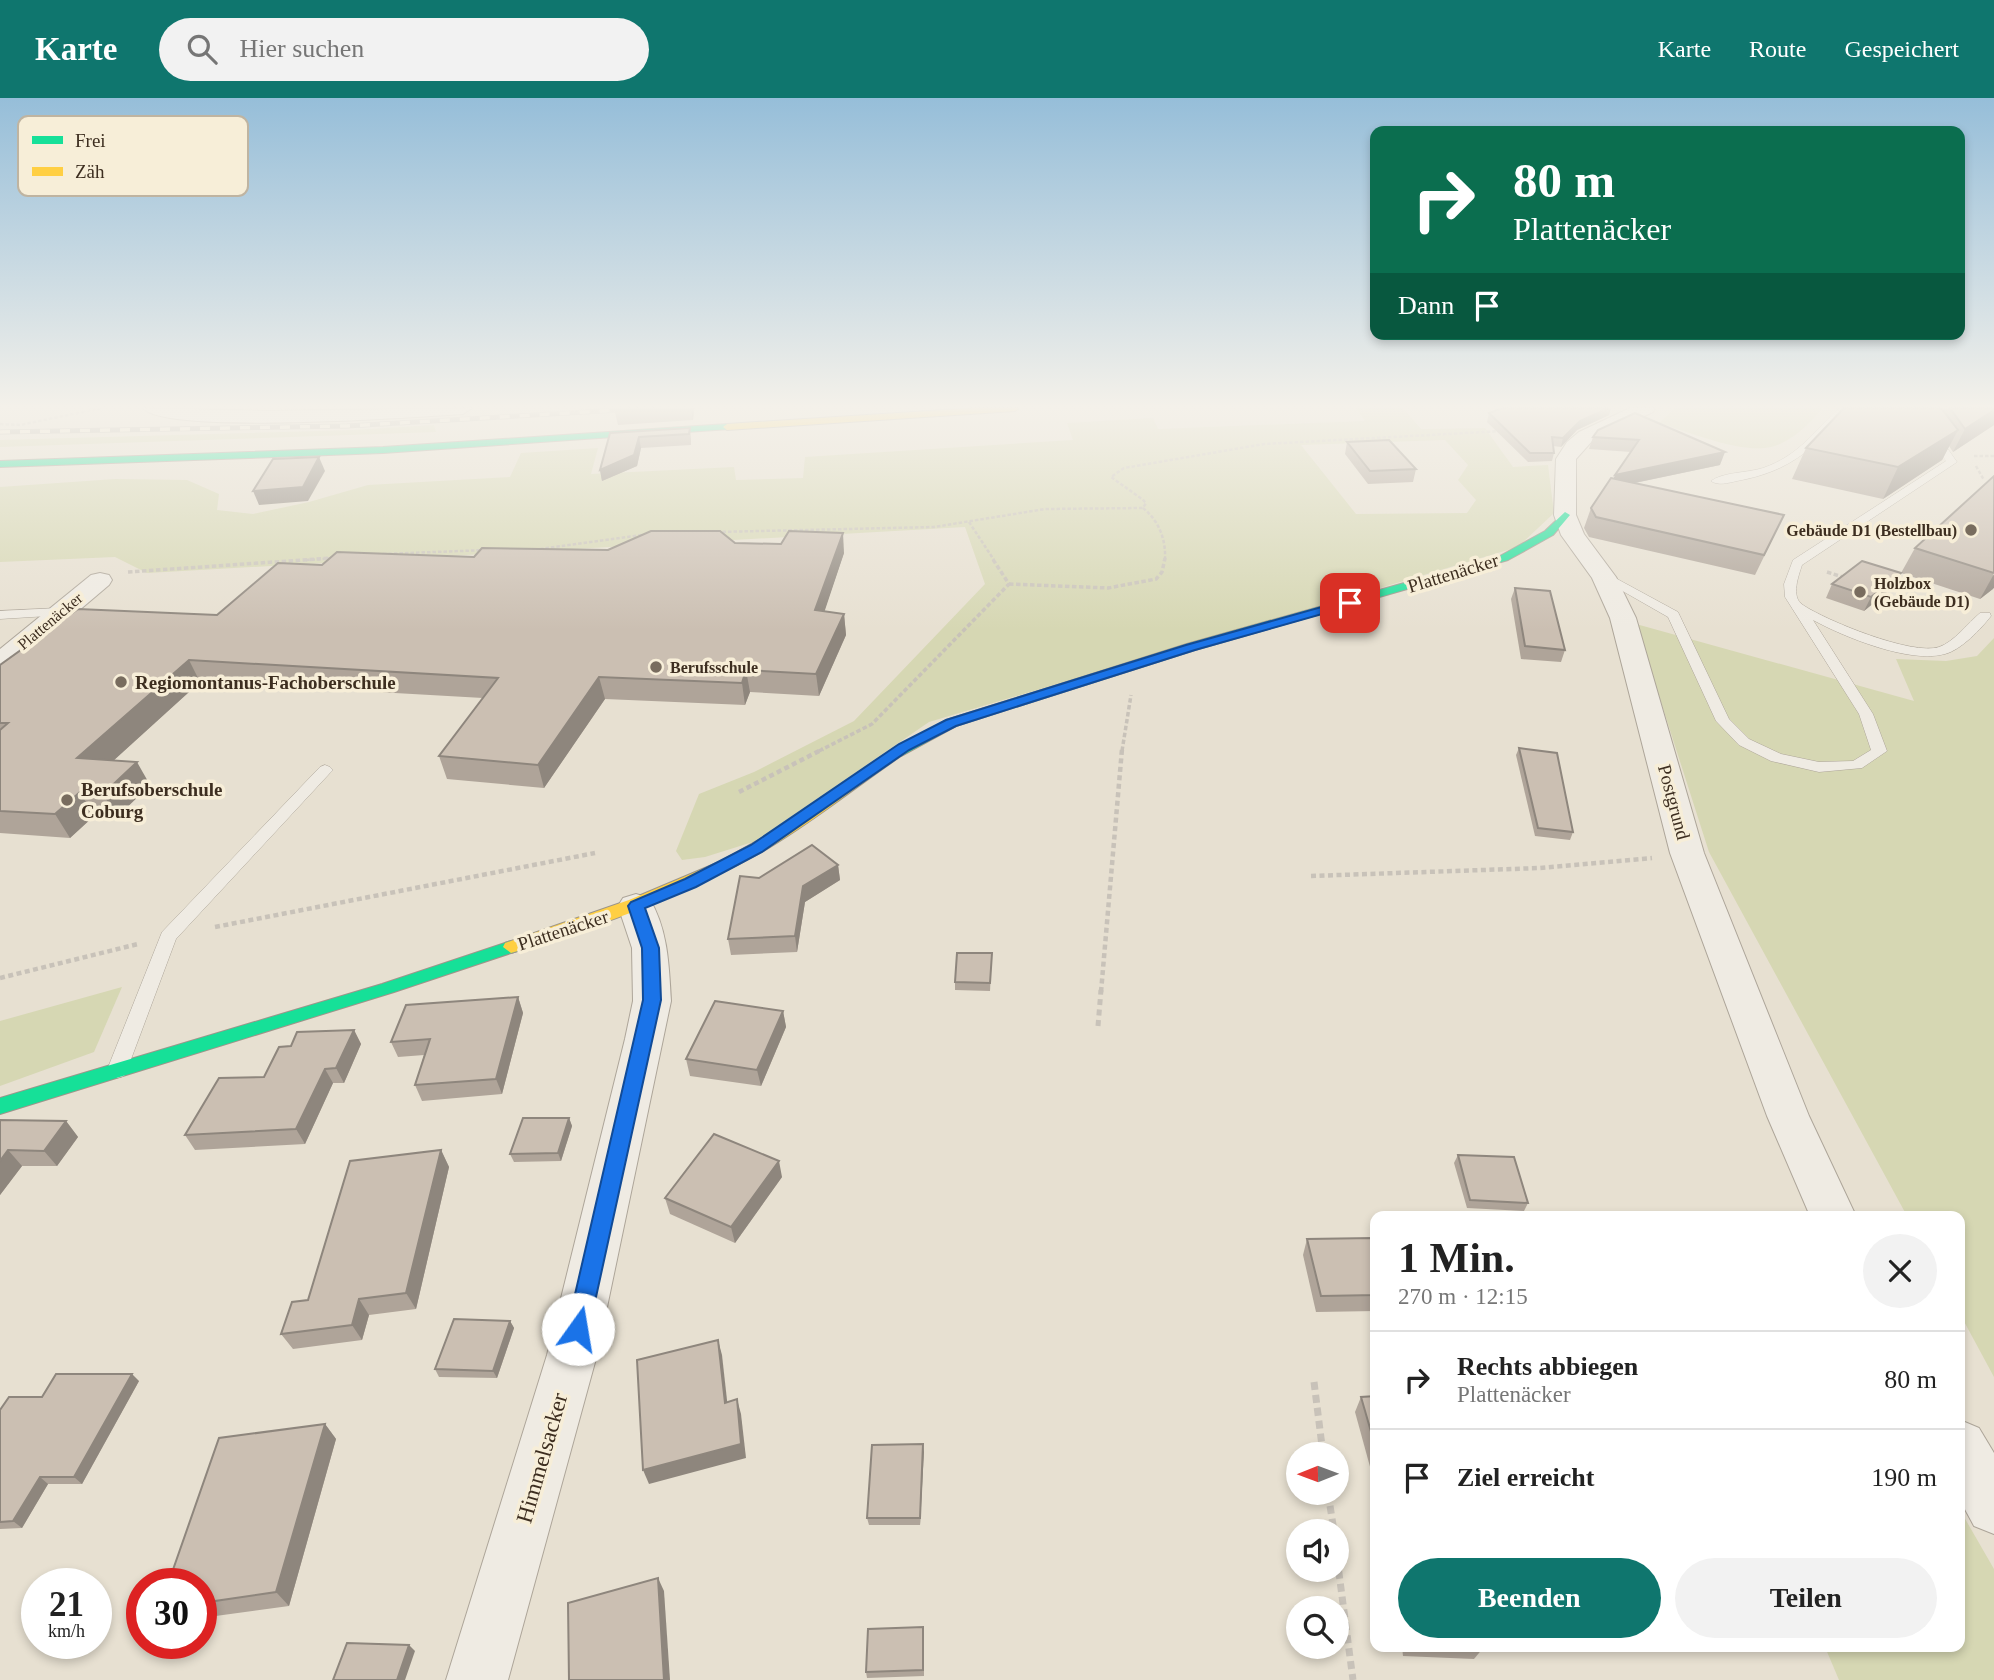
<!DOCTYPE html>
<html lang="de">
<meta charset="utf-8">
<style>
body{margin:0;font-family:Georgia,serif;background:#f2f2f2;color:#222;height:100vh;display:flex;flex-direction:column;font-size:26px;white-space:nowrap}
*{box-sizing:border-box;margin:0}
p{font-size:23px;color:#767676}
.icon{flex:none;width:38px;height:38px;fill:none;stroke:currentColor;stroke-width:2;stroke-linecap:round;stroke-linejoin:round}
.map{position:relative;flex:1;overflow:hidden}
.sheet{position:absolute;left:1370px;top:1113px;width:595px;height:441px;display:flex;flex-direction:column;background:#fff;border-radius:14px;box-shadow:0 4px 10px #0003}
.sheet>*{flex:none}
.top-card{position:absolute;left:1370px;top:28px;width:595px;height:214px;border-radius:14px;box-shadow:0 4px 10px #0003;background:#0b6e4f;color:#fff;overflow:hidden}
.needle{width:46px;rotate:269deg}
.buttons{position:absolute;left:1286px;top:1344px;display:grid;gap:14px}
.buttons a{display:grid;place-items:center;width:63px;height:63px;border-radius:50%;background:#fff;box-shadow:0 4px 10px #0003;font-size:35px}
.speed{position:absolute;left:21px;top:1470px;display:flex;gap:14px;font-size:35px;font-weight:700;text-align:center}
.speed>*{display:grid;place-content:center;width:91px;height:91px;border-radius:50%;background:#fff;box-shadow:0 4px 10px #0003;line-height:1}
.speed small{font-size:18px;font-weight:400}
.speed .limit{border:10px solid #d22;background:#fff;color:#111}
.pin{position:absolute;display:grid;place-items:center;width:60px;height:60px;color:#fff;margin:-30px;border-radius:14px;box-shadow:0 4px 10px #0006}
.me{position:absolute;width:77px;margin:-38px;rotate:13deg;stroke-linejoin:round;filter:drop-shadow(0 0 5px #0008)}
.turn{display:flex;align-items:center;gap:24px;height:147px;padding:0 28px;font-size:32px}
.turn .icon{width:91px;height:91px;stroke-width:2.5}
.turn b{display:block;font-size:49px;line-height:60px}
.then{display:flex;align-items:center;height:66px;padding:0 28px;background:#0003;gap:14px;font-size:26px}
.round{display:grid;place-items:center;flex:none;width:74px;height:74px;border-radius:37px;background:#f2f2f2}
.overview{display:flex;align-items:center;justify-content:space-between;height:119px;padding:0 28px}
h1{font-size:42px;font-weight:600;line-height:52px}
.cta{display:flex;gap:14px;margin-top:auto;padding:14px 28px}
.cta a{flex:1;height:80px;border-radius:42px;background:#0f766e;color:#fff;font-size:28px;font-weight:600;line-height:80px;text-align:center}
.cta a+a{background:#f2f2f2;color:#222}
ul{padding:0;list-style:none}
li{display:flex;align-items:center;gap:21px;height:98px;padding:0 28px;border-top:2px solid #e0e0e0}
li div{flex:1}
li b{display:block;font-size:26px}
li em{font-style:normal}
header{display:flex;align-items:center;gap:42px;box-sizing:border-box;height:98px;padding:0 35px;background:#0f766e;color:#fff}
header strong{font-size:33px}
nav{display:flex;gap:38px;margin-inline-start:auto;font-size:24px}
.search{width:490px;height:63px;background:#f2f2f2;display:flex;align-items:center;gap:18px;box-sizing:border-box;padding:0 24px;border-radius:38px;color:#767676;font-size:26px}
.map>svg:first-child{display:block}
.green{fill:#d6d7b3;fill-rule:evenodd}
.lines{fill:none;stroke-linecap:round;stroke-linejoin:round}
.lane-casing{stroke:#ada599;stroke-width:1}
.street-casing{stroke:#ada599;stroke-width:2}
.fast-casing{stroke:#9c958a;stroke-width:2}
.slow-casing{stroke:#9c958a;stroke-width:2}
.path-far4{stroke:#c8c2b9;stroke-width:2.5;stroke-dasharray:3.5 2;stroke-linecap:butt}
.path-far3{stroke:#c8c2b9;stroke-width:3.5;stroke-dasharray:4.5 2.5;stroke-linecap:butt}
.path-far2{stroke:#c8c2b9;stroke-width:4.5;stroke-dasharray:5 3.5;stroke-linecap:butt}
.path-far1{stroke:#c8c2b9;stroke-width:5;stroke-dasharray:6 4.5;stroke-linecap:butt}
.path{stroke:#c8c2b9;stroke-width:7;stroke-dasharray:8 5;stroke-linecap:butt}
.lane{fill:#efebe3;fill-rule:evenodd}
.street{fill:#efebe3;fill-rule:evenodd}
.fast{fill:#16e098;fill-rule:evenodd}
.slow{fill:#ffcf43;fill-rule:evenodd}
.rail-casing{stroke:#afaaa2;stroke-width:5}
.rail{stroke:#f7eed8;stroke-width:3.5;stroke-dasharray:10;stroke-linecap:butt}
.wall{fill:#afa499}
.shaded-wall{fill:#8e867d}
.building{fill:#cbbfb2;stroke:#8e867d;stroke-width:2}
.route{fill:#1a73e8;stroke:#114b97;stroke-width:2}
.poi-dot{fill:#786c5e;stroke:#f7eed8;stroke-width:2.5}
.labels{text-anchor:middle;dominant-baseline:central;stroke-width:7;stroke-linejoin:round;paint-order:stroke}
.far-poi-label{font-size:16px;font-weight:bold;fill:#3d2e20;stroke:#f7eed8;text-anchor:start}
.far-street-label{font-size:16px;fill:#3d2e20;stroke:#f7eed8}
.street-label{font-size:19px;fill:#3d2e20;stroke:#f7eed8}
.poi-label{font-size:19px;font-weight:bold;fill:#3d2e20;stroke:#f7eed8;text-anchor:start}
.near-street-label{font-size:23px;fill:#3d2e20;stroke:#f7eed8}
.key{fill:#f7eed8;stroke:#bfb4a1;stroke-width:2}
.key-label{font-size:19px;fill:#3d2e20}
</style>
<header>
<strong>Karte</strong>
<div class="search"><svg class="icon" aria-label="search" viewBox="0 0 24 24"><circle cx="10" cy="10" r="6"/><path d="M15 15l6 6"/></svg>Hier suchen</div>
<nav><a>Karte</a><a>Route</a><a>Gespeichert</a></nav>
</header>
<div class="map">
<svg width="1994" height="1582" viewBox="0 0 1994 1582">
<rect width="100%" height="100%" fill="#e7e0d1"/>
<g class="green">
<path d="M1356 310H1403L1421 331 1485 330 1513 369 1548 367 1554 415 1518 449 929 624 756 743 705 759 682 762 676 753 699 696 754 674 854 623 985 486 965 429 147 475 115 459 0 464V389L115 381 187 382 219 396 217 412 253 416 309 404 368 387 510 379 521 355 598 350 591 376 734 369 736 382 803 380 805 359 1073 342 1067 325 1153 320 1158 331 1365 323ZM1445 342 1468 367 1458 382 1476 402 1467 415 1356 416 1301 347Z"/>
<path d="M1675 310H1822C1812 325 1789 345 1771 349 1741 356 1689 334 1659 325Z"/>
<path d="M434 327 436 334 0 349V342L354 332Z"/>
<path d="M1636 526 1914 603 1896 561 1946 563 1977 558 1994 540V1279L1960 1216V1118H1907L1709 754Z"/>
<path d="M122 889 94 954 0 988V923Z"/>
<path d="M1960 1412 1994 1471V1582H1839L1825 1549H1960Z"/>
</g>
<g class="lines">
<g class="lane-casing">
<g id="lane">
<path d="M1839 310H1850C1814 350 1792 373 1737 383 1728 385 1718 388 1711 383 1723 374 1747 375 1763 370 1798 358 1814 334 1839 310Z"/>
<path d="M1909 310H1919L1957 364 1802 467C1799 477 1790 499 1803 507 1825 522 1912 558 1939 549 1954 544 1968 525 1980 515H1990L1991 518C1981 531 1961 552 1945 556 1910 566 1844 539 1813 522L1873 616 1887 653 1862 670 1819 674 1771 663 1739 647 1716 623 1668 519 1598 479 1604 475 1608 476 1678 514 1729 621 1749 641 1781 656 1819 664 1853 663 1871 652 1859 616 1785 499 1784 486 1793 462 1946 363Z"/>
<path d="M59 510 64 511V517L0 521V513Z"/>
<path d="M325 667 330 669 333 672 330 675 176 841 127 972 124 978 117 980 110 978 107 972 162 834 320 669Z"/>
</g>
</g>
<g class="street-casing">
<g id="street">
<path d="M143 310 268 313 472 310 463 316C418 319 164 337 143 310Z"/>
<path d="M1630 310H1655L1653 314 1593 342 1576 361V417L1584 436 1616 479 1636 520 1704 755 1809 1018 1856 1118H1810L1767 1018 1670 755 1610 520 1592 480 1561 437 1554 417 1556 361 1567 344 1579 334Z"/>
<path d="M100 475 109 477 112 482 109 487 10 571 0 573V551L91 477Z"/>
<path d="M636 796 649 800C668 831 669 867 671 903L597 1257 508 1582H446L547 1257 625 941 633 903 632 850 618 808 623 800Z"/>
<path d="M1960 1322 1979 1330 1994 1355V1436L1974 1428 1960 1402Z"/>
</g>
</g>
<g class="fast-casing">
<g id="fast">
<path d="M727 326 731 329 730 331 383 355 0 369V363L383 349Z"/>
<path d="M1565 414 1570 417 1553 437 1508 462 1195 552 956 628 901 658H891L889 655 946 622 1187 546 1500 458 1545 433Z"/>
<path d="M511 843 519 849 517 853 394 894 0 1016V1000L382 886Z"/>
</g>
</g>
<g class="slow-casing">
<g id="slow">
<path d="M975 310H1019L1015 313 727 332 723 329 727 326Z"/>
<path d="M896 651 903 655 901 658C854 690 809 727 760 755 683 798 596 830 511 855L503 849 505 845 629 802 719 764 785 727Z"/>
</g>
</g>
<g class="path-far4">
<path d="M0 326 20 327 102 310"/>
<path d="M1974 358H1994"/>
<path d="M1976 368 1984 382"/>
<path d="M1143 410C1159 423 1166 441 1165 462"/>
<path d="M969 424 994 462"/>
<path d="M717 434 934 429 1045 411 1143 410 1146 405 1142 401 1111 379 1124 370 1264 346 1502 333"/>
<path d="M540 451 649 436"/>
<path d="M383 456 486 452"/>
<path d="M306 462 336 460"/>
</g>
<g class="path-far3">
<path d="M128 474 332 460"/>
<path d="M1827 474 1846 480"/>
<path d="M1009 486 1108 490 1156 481 1162 474 1165 460"/>
<path d="M819 653 872 626 1009 486 992 460"/>
<path d="M1122 653 1131 597"/>
</g>
<g class="path-far2">
<path d="M739 694 823 651"/>
<path d="M1311 778 1540 770 1652 760"/>
<path d="M215 829 595 755"/>
<path d="M0 880 138 846"/>
<path d="M1101 894 1122 651"/>
</g>
<path class="path-far1" d="M1098 928 1101 892"/>
<g class="path">
<path d="M1314 1284 1323 1356"/>
<path d="M1328 1395 1334 1433"/>
<path d="M1337 1460 1353 1582"/>
</g>
<use href="#lane" class="lane"/>
<use href="#street" class="street"/>
<use href="#fast" class="fast"/>
<use href="#slow" class="slow"/>
<g class="rail-casing">
<path id="rail" d="M0 334 347 328 653 310"/>
</g>
<use href="#rail" class="rail"/>
</g>
<g class="wall">
<path d="M614 310H694L693 322 618 327Z"/>
<path d="M1844 310H1994V327L1953 354 1949 348 1942 362 1883 401 1792 381 1806 350Z"/>
<path d="M1489 315 1609 317 1577 332 1561 349 1553 348 1554 355 1552 363 1528 364 1487 324Z"/>
<path d="M1635 315 1720 367 1635 385 1775 436 1755 477 1589 439 1584 430 1591 410 1614 380 1631 354 1589 351 1593 339Z"/>
<path d="M690 330 691 341V347L641 350 637 368 602 383 600 372 610 335Z"/>
<path d="M1347 344 1416 371 1413 384 1368 386 1345 356Z"/>
<path d="M1994 378 1993 491 1980 501 1901 475 1915 450Z"/>
<path d="M735 445 844 455 824 513 844 516 846 537 819 598 750 594 745 607 605 601 544 690 447 681 439 658 483 600 200 584 114 662 150 687 117 719 94 718 70 740 0 735V567L217 517 322 467Z"/>
<path d="M1901 475 1893 489 1864 513 1826 500 1832 486Z"/>
<path d="M1515 490 1565 552 1561 564 1521 561 1511 501Z"/>
<path d="M1519 650 1573 734 1570 742 1535 738 1516 657Z"/>
<path d="M838 767 840 782 805 804 797 854 731 857 728 841 759 780Z"/>
<path d="M992 855 990 893 955 892V884Z"/>
<path d="M518 899 523 915 502 996 422 1003 415 987 424 957 398 959 391 944Z"/>
<path d="M783 913 786 929 761 988 690 978 686 961Z"/>
<path d="M354 932 361 946 344 985H333L305 1046 195 1052 185 1037 264 979Z"/>
<path d="M569 1020 572 1028 561 1063 514 1064 510 1056Z"/>
<path d="M0 1022 66 1023 78 1039 57 1068H22L0 1097Z"/>
<path d="M441 1052 449 1069 416 1211 369 1217 362 1242 293 1251 281 1236 308 1202Z"/>
<path d="M1458 1057 1528 1105 1524 1113 1467 1110 1454 1065Z"/>
<path d="M782 1079 735 1145 670 1116 665 1100Z"/>
<path d="M1307 1141 1376 1149V1213L1316 1214 1303 1157Z"/>
<path d="M510 1223 514 1230 497 1280 439 1279 435 1271Z"/>
<path d="M139 1283 82 1386H48L22 1430 0 1431V1312L42 1299Z"/>
<path d="M1376 1298V1376H1372L1355 1314 1361 1299Z"/>
<path d="M325 1326 336 1341 289 1508 201 1520V1486Z"/>
<path d="M923 1346 920 1427H869L867 1420Z"/>
<path d="M924 1536V1578L867 1580 866 1574Z"/>
<path d="M1402 1549H1484L1474 1561 1403 1558Z"/>
</g>
<g class="shaded-wall">
<path d="M691 310H694L693 322Z"/>
<path d="M1609 310H1611L1609 317 1577 332 1561 349 1563 340 1580 323Z"/>
<path d="M1994 312V327L1953 354 1965 331Z"/>
<path d="M1958 332 1942 362 1883 401 1898 369Z"/>
<path d="M639 339 641 350 637 368 602 383 600 372Z"/>
<path d="M1725 354 1720 367 1610 390 1615 377Z"/>
<path d="M319 359 325 373 308 403 259 407 253 393Z"/>
<path d="M843 435 844 455 818 533 815 512Z"/>
<path d="M1901 475 1893 489 1864 513 1871 499Z"/>
<path d="M1994 476V490L1980 501Z"/>
<path d="M844 516 846 537 819 598 816 576Z"/>
<path d="M189 562 200 584 91 683 77 660Z"/>
<path d="M746 572 750 594 745 607 742 585Z"/>
<path d="M599 579 605 601 544 690 538 667Z"/>
<path d="M137 664 150 687 117 719 103 696Z"/>
<path d="M80 694 94 718 70 740 55 716Z"/>
<path d="M838 767 840 782 805 804 797 854 795 838 803 788Z"/>
<path d="M518 899 523 915 502 996 496 981Z"/>
<path d="M783 913 786 929 761 988 757 972Z"/>
<path d="M354 932 361 946 344 985 336 970Z"/>
<path d="M325 971 333 985 305 1046 296 1031Z"/>
<path d="M569 1020 572 1028 561 1063 558 1055Z"/>
<path d="M66 1023 78 1039 57 1068 44 1053Z"/>
<path d="M8 1052 22 1068 0 1097V1063Z"/>
<path d="M441 1052 449 1069 416 1211 406 1195Z"/>
<path d="M779 1063 782 1079 735 1145 731 1129Z"/>
<path d="M359 1201 369 1217 362 1242 352 1227Z"/>
<path d="M510 1223 514 1230 497 1280 493 1273Z"/>
<path d="M718 1242 722 1257 729 1320 725 1305Z"/>
<path d="M132 1276 139 1283 82 1386 74 1379Z"/>
<path d="M737 1301 741 1316 746 1360 649 1386 643 1372Z"/>
<path d="M325 1326 336 1341 289 1508 276 1494Z"/>
<path d="M923 1346 924 1354 920 1427V1420Z"/>
<path d="M40 1379 48 1386 22 1430 13 1423Z"/>
<path d="M658 1480 664 1493 670 1582H664Z"/>
<path d="M409 1547 415 1553 405 1582H397Z"/>
</g>
<g class="building">
<path d="M1502 310H1609L1580 323 1563 340 1552 339 1554 355H1530L1489 315Z"/>
<path d="M1844 310H1941L1958 332 1898 369 1806 350Z"/>
<path d="M1950 310H1994V312L1965 331Z"/>
<path d="M1635 315 1725 354 1615 377 1639 342 1593 339 1598 332Z"/>
<path d="M690 330 689 336 639 339 634 357 600 372 610 335Z"/>
<path d="M1389 342 1416 371 1370 373 1347 344Z"/>
<path d="M319 359 303 389 253 393 273 361Z"/>
<path d="M1994 378V475L1915 450Z"/>
<path d="M1611 380 1784 417 1764 457 1596 419 1591 410Z"/>
<path d="M651 433H720L735 445 781 446 789 433 843 435 815 512 844 516 816 576 746 572 742 585 599 579 538 667 439 658 498 580 189 562 77 660 137 664 103 696 80 694 55 716 0 713V632L8 625H0V567L78 511 217 517 278 465 322 467 337 454 474 459 482 450 608 452Z"/>
<path d="M1862 463 1901 475 1871 499 1832 486Z"/>
<path d="M1515 490 1550 493 1565 552 1525 548Z"/>
<path d="M1519 650 1557 655 1573 734 1538 730Z"/>
<path d="M812 747 838 767 803 788 795 838 728 841 740 778 759 780Z"/>
<path d="M957 855H992L990 885 955 884Z"/>
<path d="M518 899 496 981 415 987 430 941 391 944 406 907Z"/>
<path d="M715 903 783 913 757 972 686 961Z"/>
<path d="M354 932 336 970 325 971 296 1031 185 1037 219 980 264 979 279 949 291 948 297 934Z"/>
<path d="M523 1020H569L558 1055 510 1056Z"/>
<path d="M0 1022 66 1023 44 1053 8 1052 0 1063Z"/>
<path d="M714 1036 779 1063 731 1129 665 1100Z"/>
<path d="M441 1052 406 1195 359 1201 352 1227 281 1236 292 1204 308 1202 350 1063Z"/>
<path d="M1458 1057 1514 1059 1528 1105 1470 1102Z"/>
<path d="M1373 1140 1376 1149V1197L1321 1198 1307 1141Z"/>
<path d="M454 1221 510 1223 493 1273 435 1271Z"/>
<path d="M718 1242 725 1305 737 1301 741 1346 643 1372 637 1262Z"/>
<path d="M56 1276H132L74 1379H40L13 1423 0 1424V1312L9 1299H42Z"/>
<path d="M1376 1298V1351L1361 1299Z"/>
<path d="M325 1326 276 1494 201 1505V1486H168L219 1340Z"/>
<path d="M923 1346 920 1420H867L872 1347Z"/>
<path d="M658 1480 664 1582H569L568 1505Z"/>
<path d="M923 1529V1572L866 1574 868 1531Z"/>
<path d="M347 1545 409 1547 397 1582H333Z"/>
</g>
<linearGradient id="sky" x2="0" y2="1"><stop stop-color="#96bed9"/><stop offset="0.58" stop-color="#f4f1ea"/><stop offset="1" stop-color="#f4f1ea" stop-opacity="0"/></linearGradient>
<rect width="1994" height="532" fill="url(#sky)"/>
<path class="route" d="M1350 501 1354 502V507L1195 552 956 628 909 652 762 754 696 789 645 810 659 850 661 902 589 1231 586 1238 578 1241 570 1238 567 1231 643 902 642 850 628 808 631 804 685 781 751 747 899 646 946 622 1186 547Z"/>
<g class="poi-dot">
<circle cx="1971" cy="432" r="7"/>
<circle cx="1860" cy="494" r="7"/>
<circle cx="656" cy="569" r="7"/>
<circle cx="121" cy="584" r="7"/>
<circle cx="67" cy="702" r="7"/>
</g>
<g class="labels">
<g class="far-poi-label">
<text x="1957" y="432" text-anchor="end">Gebäude D1 (Bestellbau)</text>
<text x="1874" y="485">Holzbox<tspan x="1874" dy="18">(Gebäude D1)</tspan></text>
<text x="670" y="569">Berufsschule</text>
</g>
<g class="far-street-label">
<text transform="translate(50 523) rotate(-40)">Plattenäcker</text>
</g>
<g class="street-label">
<text transform="translate(1453 475) rotate(-17)">Plattenäcker</text>
<text transform="translate(1674 704) rotate(75)">Postgrund</text>
<text transform="translate(563 832) rotate(-18)">Plattenäcker</text>
</g>
<g class="poi-label">
<text x="135" y="584">Regiomontanus-Fachoberschule</text>
<text x="81" y="691">Berufsoberschule<tspan x="81" dy="22">Coburg</tspan></text>
</g>
<g class="near-street-label">
<text transform="translate(542 1360) rotate(-74)">Himmelsacker</text>
</g>
</g>
<rect x="18" y="18" width="230" height="80" rx="10" class="key"/>
<rect x="32" y="38" width="31" height="8" fill="#16e098"/>
<rect x="32" y="69" width="31" height="9" fill="#ffcf43"/>
<g class="key-label">
<text x="75" y="49">Frei</text>
<text x="75" y="80">Zäh</text>
</g>
</svg>
<div class="buttons">
<a><svg class="needle" viewBox="-14 -14 28 28"><path d="M0-13l5 13h-10z" fill="#e53935"/><path d="M0 13l5-13h-10z" fill="#767676"/></svg></a>
<a><svg class="icon" aria-label="sound" viewBox="0 0 24 24"><path d="M4 9h4l5-4v14l-5-4H4zM17 9q2 3 0 6"/></svg></a>
<a><svg class="icon" aria-label="search" viewBox="0 0 24 24"><circle cx="10" cy="10" r="6"/><path d="M15 15l6 6"/></svg></a>
</div>
<div class="speed"><div>21<small>km/h</small></div><div class="limit">30</div></div>
<div class="pin" style="left:1350px;top:505px;background:#d93025"><svg class="icon" aria-label="arrive" viewBox="0 0 24 24"><path d="M6 21V4h12l-3 4 3 4H6"/></svg></div>
<svg class="me" style="left:578px;top:1231px" viewBox="-20 -20 40 40"><circle r="19" fill="#fff"/><path d="M0-13L10 11 0 6-10 11z" fill="#1a73e8"/></svg>
<div class="top-card">
<div class="turn"><svg class="icon" aria-label="right" viewBox="0 0 24 24"><path d="M7 20v-9h11M14 6l5 5-5 5"/></svg><div><b>80 m</b>Plattenäcker</div></div>
<div class="then">Dann<svg class="icon" aria-label="arrive" viewBox="0 0 24 24"><path d="M6 21V4h12l-3 4 3 4H6"/></svg></div>
</div>
<section class="sheet">
<div class="overview"><div><h1>1 Min.</h1><p>270 m · 12:15</p></div><a class="round"><svg class="icon" aria-label="close" viewBox="0 0 24 24"><path d="M6 6l12 12M18 6L6 18"/></svg></a></div>
<ul>
<li><svg class="icon" aria-label="right" viewBox="0 0 24 24"><path d="M7 20v-9h11M14 6l5 5-5 5"/></svg><div><b>Rechts abbiegen</b><p>Plattenäcker</p></div><em>80 m</em></li>
<li><svg class="icon" aria-label="arrive" viewBox="0 0 24 24"><path d="M6 21V4h12l-3 4 3 4H6"/></svg><div><b>Ziel erreicht</b></div><em>190 m</em></li>
</ul>
<div class="cta"><a>Beenden</a><a>Teilen</a></div>
</section>
</div>
